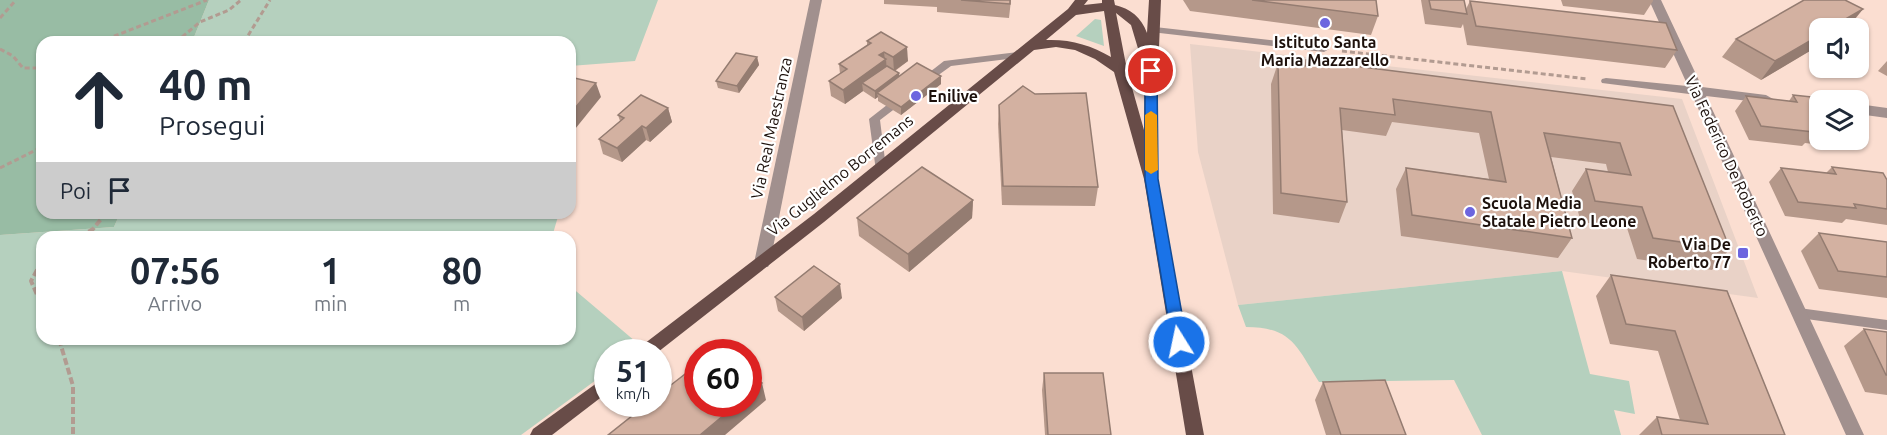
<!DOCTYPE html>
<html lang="it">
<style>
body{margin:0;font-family:Ubuntu,sans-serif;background:#f2f2f3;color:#1f2937;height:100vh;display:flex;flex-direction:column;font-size:22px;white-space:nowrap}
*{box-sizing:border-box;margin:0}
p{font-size:20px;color:#747a83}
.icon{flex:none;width:33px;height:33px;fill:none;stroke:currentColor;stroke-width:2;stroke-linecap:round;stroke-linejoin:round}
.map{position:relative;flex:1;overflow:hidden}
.details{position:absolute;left:36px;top:231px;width:540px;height:114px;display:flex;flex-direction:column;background:#fff;border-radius:18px;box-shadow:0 2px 4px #0004}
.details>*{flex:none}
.banner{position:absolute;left:36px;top:36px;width:540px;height:183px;border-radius:18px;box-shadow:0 2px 4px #0004;background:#fff;color:#1f2937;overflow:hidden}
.controls{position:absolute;left:1809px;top:18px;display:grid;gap:12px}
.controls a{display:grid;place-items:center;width:60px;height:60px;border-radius:12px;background:#fff;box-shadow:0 2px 4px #0004;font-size:30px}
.speed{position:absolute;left:594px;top:339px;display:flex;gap:12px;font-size:30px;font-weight:700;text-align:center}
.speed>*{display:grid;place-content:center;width:78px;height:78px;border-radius:50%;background:#fff;box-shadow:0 2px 4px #0004;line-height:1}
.speed small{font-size:15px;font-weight:400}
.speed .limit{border:9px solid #d22;background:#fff;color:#111}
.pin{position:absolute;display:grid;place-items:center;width:51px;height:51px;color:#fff;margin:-26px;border:3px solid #fff;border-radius:50%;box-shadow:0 2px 6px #0007}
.me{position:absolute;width:66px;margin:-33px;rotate:350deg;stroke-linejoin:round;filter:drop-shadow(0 0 4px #0008)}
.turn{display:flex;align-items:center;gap:21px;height:126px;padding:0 24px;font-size:27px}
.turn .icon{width:78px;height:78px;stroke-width:2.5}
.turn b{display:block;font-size:42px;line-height:51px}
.then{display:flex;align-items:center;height:57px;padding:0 24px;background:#0003;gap:12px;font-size:22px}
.eta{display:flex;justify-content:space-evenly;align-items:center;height:102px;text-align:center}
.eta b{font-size:36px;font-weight:600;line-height:42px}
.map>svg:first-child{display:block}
.education{fill:#e9d2c7}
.green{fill:#b5d0be}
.forest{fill:#98bca4}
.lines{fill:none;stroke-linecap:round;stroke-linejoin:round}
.path-far1{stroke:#b29b91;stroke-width:3;stroke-dasharray:5 3;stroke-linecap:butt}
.path{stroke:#b29b91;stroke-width:4;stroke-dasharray:7 3;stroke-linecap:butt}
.service{fill:#a1908e;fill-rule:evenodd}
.minor{fill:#a1908e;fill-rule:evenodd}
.primary{fill:#684c48;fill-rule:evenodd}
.wall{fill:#b5988a}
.shaded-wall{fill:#947c71}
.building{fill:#d3b1a1;stroke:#947c71;stroke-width:1.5}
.route{fill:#1a73e8;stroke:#114b97;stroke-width:1.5}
.slow{fill:#f59e0b}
.poi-dot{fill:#6c65df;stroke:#fff;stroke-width:2}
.labels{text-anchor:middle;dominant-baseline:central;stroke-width:4.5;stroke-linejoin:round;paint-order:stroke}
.poi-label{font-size:16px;font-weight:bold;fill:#1d110c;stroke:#fff;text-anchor:start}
.street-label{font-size:16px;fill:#1d110c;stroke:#fff}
</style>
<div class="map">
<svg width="1887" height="435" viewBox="0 0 1887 435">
<rect width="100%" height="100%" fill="#fbded1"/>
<path class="education" d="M1190 44 1682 99 1758 298 1562 271 1238 305 1198 152Z"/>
<g class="green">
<path d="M209 0H658L635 61 570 66V42H192Z"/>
<path d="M1095 19 1101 20 1104 46 1076 36Z"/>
<path d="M120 213H559L552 237H42V339H570V286L642 347 634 352H608L607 372 521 435H0V235L114 227Z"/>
<path d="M1562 271 1590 374 1629 381 1635 414 1614 410 1621 435H1482L1454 380 1319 382C1297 347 1292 327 1246 327L1238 305Z"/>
</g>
<path class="forest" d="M0 0H209L192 42H42V213H120L114 227 0 235Z"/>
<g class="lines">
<g class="path-far1">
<path d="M0 18 16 0"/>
<path d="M99 42 207 0"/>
<path d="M176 42 200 22 229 10 241 0"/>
<path d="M244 42 270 0"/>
<path d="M0 49 13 56 23 68H42"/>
<path d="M1342 51 1588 79"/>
<path d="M0 168 42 147"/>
</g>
<g class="path">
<path d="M80 237 93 229 106 213"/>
<path d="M42 261 31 281 42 306"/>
<path d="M59 339 73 386V435"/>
</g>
<g class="service">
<path d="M1155 27 1324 46 1329 49 1324 52 1151 32 1150 30Z"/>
<path d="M1019 52 1024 55 1023 57 951 66 926 84H918L917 82 944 61Z"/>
<path d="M1606 78 1697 87 1702 91 1697 95 1602 83 1601 81 1602 79Z"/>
<path d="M901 94 905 95 906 98 905 101 880 120 886 168 880 172 876 171 869 119Z"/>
<path d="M1799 308 1887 320V330L1799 318 1794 317 1793 313 1794 309Z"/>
</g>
<g class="minor">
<path d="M810 0H822L770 263 768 267H756L754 263Z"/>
<path d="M1649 0H1661L1702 87 1766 95 1773 99 1766 103 1706 96 1864 435H1846Z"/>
<path d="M1858 104 1887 108V118L1858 114Z"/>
</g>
<g class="primary">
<path d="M1075 0H1088L1084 5 1102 3V0H1114L1115 5C1131 9 1141 17 1147 33L1149 0H1161L1158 71V158L1153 162 1204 435H1186L1144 179 1114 72 1095 59 1075 50 1056 47 1034 50 824 222 658 352H638L640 347 814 214 1068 9ZM1104 11 1111 57C1091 45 1070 39 1046 40L1076 15ZM1116 13 1131 25 1142 62 1145 65 1144 130 1127 70Z"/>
<path d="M608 375V392L552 435H530L533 429Z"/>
</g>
</g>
<g class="wall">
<path d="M884 0H1011L1009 18 937 12V7L884 4Z"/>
<path d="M1183 0H1376L1378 16 1371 35 1190 11Z"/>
<path d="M1421 0H1464L1466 9 1470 1 1677 50 1665 68 1467 45 1463 24 1461 28 1425 24Z"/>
<path d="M1561 0H1653V1L1644 15 1563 6Z"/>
<path d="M1863 9 1848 28 1761 80 1722 57 1736 39Z"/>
<path d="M867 41 908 61 895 71 899 76 941 84 901 115 878 101V97L875 99 863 91 845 104 831 96 829 81 840 74 839 64 867 45Z"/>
<path d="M757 57 759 65 739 93 718 88 716 81Z"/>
<path d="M1306 60 1673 106 1730 249 1712 270 1637 259 1627 228 1581 222 1572 191 1586 169 1608 172 1606 164 1551 157 1572 238 1558 258 1401 236 1396 189 1406 168 1489 179 1479 133 1392 122 1386 136 1342 130 1347 202 1339 223 1273 214 1271 84 1278 63 1304 66Z"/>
<path d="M1887 61V76L1878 71Z"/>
<path d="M1793 95 1820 100V140H1855L1847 148 1805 143 1802 146 1749 140 1735 111 1746 96 1789 101Z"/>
<path d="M999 105 1098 187 1095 206 1002 205 998 124Z"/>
<path d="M668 108 672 122 650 142 646 140 622 162 603 154 599 139 620 121 618 115Z"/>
<path d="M1832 167 1887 180V225L1846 219 1842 223 1785 216 1769 182 1781 168 1826 173Z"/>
<path d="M973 200 972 218 909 272 859 236 857 218Z"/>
<path d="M1819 233 1887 242V298L1819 289 1801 251Z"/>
<path d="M1611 275 1727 291 1785 435H1639L1657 417 1680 420 1658 351 1610 344 1596 296Z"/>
<path d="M775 297 842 298 804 331 778 311Z"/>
<path d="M1864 329 1887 332V395L1865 392 1844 346Z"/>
<path d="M1044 373 1111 435H1045L1042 390Z"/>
<path d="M1323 382 1406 435H1326L1315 400Z"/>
</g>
<g class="shaded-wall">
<path d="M1863 9 1847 28H1830Z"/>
<path d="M1820 35V45L1761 80 1775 61Z"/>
<path d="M907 47 908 61 894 71 893 57Z"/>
<path d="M884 52 885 61 886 59 887 74 862 83 863 91 845 104 843 90 879 55Z"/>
<path d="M757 57 759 65 739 93 737 86Z"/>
<path d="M899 73 900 81 877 93 878 97 875 99V91Z"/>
<path d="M941 76V84L901 115V107Z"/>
<path d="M596 83 601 97 571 134 570 131V114Z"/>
<path d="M668 108 672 122 650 142 646 128Z"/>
<path d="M642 126 646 140 622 162 617 148Z"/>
<path d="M973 200 972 218 909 272 908 254Z"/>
<path d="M840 284 842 298 804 331 802 317Z"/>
<path d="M762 383 766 400 725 435H700L737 404H748V394Z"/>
</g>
<g class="building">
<path d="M961 0H1010V4Z"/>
<path d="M1252 0H1376L1378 16Z"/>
<path d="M1429 0H1464L1467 14 1431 9Z"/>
<path d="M1804 0H1845L1863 9 1830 28H1820V35L1775 61 1736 39Z"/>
<path d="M1470 1 1666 23 1677 50 1476 26Z"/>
<path d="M881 32 907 47 893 57 884 52 879 55 886 59 843 90 829 81 847 69 839 64 871 43 867 41Z"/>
<path d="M736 53 757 57 737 86 716 81Z"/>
<path d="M1306 60 1673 106 1730 249 1653 238 1642 207 1595 201 1586 169 1631 175 1620 143 1544 133 1572 238 1412 215 1406 168 1506 182 1491 112 1393 99 1395 115 1340 108 1347 202 1281 193 1278 63 1306 66Z"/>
<path d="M917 63 941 76 901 107 877 93Z"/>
<path d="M887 66 899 73 875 91 862 83Z"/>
<path d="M570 77 596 83 570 114Z"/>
<path d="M1023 86 1035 94 1086 93 1098 187 1003 186 999 105Z"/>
<path d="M641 95 668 108 646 128 642 126 617 148 599 139 624 118 618 115Z"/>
<path d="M1793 95 1840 100H1820V129L1812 128 1814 132 1761 126 1746 96 1797 102Z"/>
<path d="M922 167 973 200 908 254 857 218Z"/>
<path d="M1832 167 1883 173 1887 180V209L1854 204 1856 208 1798 202 1781 168 1836 174Z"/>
<path d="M1819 233 1887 242V277L1838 271Z"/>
<path d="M814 266 840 284 802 317 775 297Z"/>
<path d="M1611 275 1727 291 1785 435H1662L1657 417 1708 424 1675 331 1626 324Z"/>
<path d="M1864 329 1887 332V375H1886Z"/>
<path d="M719 346 726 352H711Z"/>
<path d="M698 364V404H737L700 435H608L647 404H658V395Z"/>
<path d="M748 371 762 383 748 394Z"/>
<path d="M1044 373H1103L1111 435H1048Z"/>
<path d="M1385 380 1406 435H1341L1323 382Z"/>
</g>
<path class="route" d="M1151 67 1157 71 1158 179 1187 342 1179 348 1172 342 1145 179V71Z"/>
<path class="slow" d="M1151 111 1157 115 1158 170 1151 174 1145 170V115Z"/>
<g class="poi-dot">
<circle cx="1325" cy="23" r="6"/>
<circle cx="916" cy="96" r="6"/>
<circle cx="1470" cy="212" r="6"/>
<rect x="1737" y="247" width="12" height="12" rx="3"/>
</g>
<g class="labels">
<g class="poi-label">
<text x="1325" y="42" text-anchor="middle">Istituto Santa<tspan x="1325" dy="18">Maria Mazzarello</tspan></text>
<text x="928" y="96">Enilive</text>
<text x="1482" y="203">Scuola Media<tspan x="1482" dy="18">Statale Pietro Leone</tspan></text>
<text x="1731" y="244" text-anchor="end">Via De<tspan x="1731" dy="18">Roberto 77</tspan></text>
</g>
<g class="street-label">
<text transform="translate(771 128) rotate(-78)">Via Real Maestranza</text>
<text transform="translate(1727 156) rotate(65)">Via Federico De Roberto</text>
<text transform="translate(840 175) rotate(-39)">Via Guglielmo Borremans</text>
</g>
</g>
</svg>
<div class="controls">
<a><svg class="icon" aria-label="sound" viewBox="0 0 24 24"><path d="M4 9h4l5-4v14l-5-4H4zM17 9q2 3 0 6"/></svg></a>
<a><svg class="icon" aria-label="layers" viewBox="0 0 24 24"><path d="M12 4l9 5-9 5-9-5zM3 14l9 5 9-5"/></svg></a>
</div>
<div class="speed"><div>51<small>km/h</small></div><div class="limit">60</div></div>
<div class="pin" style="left:1151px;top:71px;background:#d93025"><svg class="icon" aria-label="arrive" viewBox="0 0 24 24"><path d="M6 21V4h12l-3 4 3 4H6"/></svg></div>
<svg class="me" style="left:1179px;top:342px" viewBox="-20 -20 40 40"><circle r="17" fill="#1a73e8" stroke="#fff" stroke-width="3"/><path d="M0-11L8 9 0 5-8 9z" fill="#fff"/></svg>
<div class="banner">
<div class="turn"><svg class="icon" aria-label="ahead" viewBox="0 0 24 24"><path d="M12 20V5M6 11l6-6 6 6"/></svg><div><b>40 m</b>Prosegui</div></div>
<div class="then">Poi<svg class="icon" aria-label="arrive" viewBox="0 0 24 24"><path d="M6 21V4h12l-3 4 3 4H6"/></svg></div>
</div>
<section class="details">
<div class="eta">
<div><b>07:56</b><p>Arrivo</p></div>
<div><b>1</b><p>min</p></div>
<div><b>80</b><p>m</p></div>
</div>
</section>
</div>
